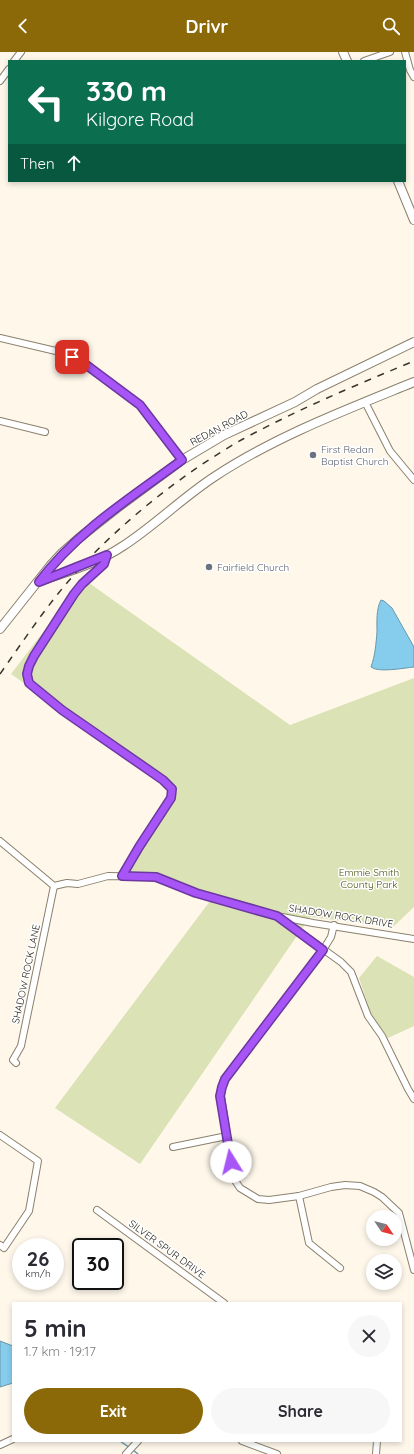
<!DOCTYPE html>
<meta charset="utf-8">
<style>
body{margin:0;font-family:Quicksand,sans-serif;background:#f7f7f7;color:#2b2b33;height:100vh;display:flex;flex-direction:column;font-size:15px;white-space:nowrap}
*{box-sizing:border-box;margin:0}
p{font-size:13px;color:#7c7c81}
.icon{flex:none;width:22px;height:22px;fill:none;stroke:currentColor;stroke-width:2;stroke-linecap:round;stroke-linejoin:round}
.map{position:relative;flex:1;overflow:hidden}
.details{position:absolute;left:12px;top:1250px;width:390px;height:140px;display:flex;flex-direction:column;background:#fff;border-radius:0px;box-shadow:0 2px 6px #0003}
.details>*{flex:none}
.top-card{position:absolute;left:8px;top:8px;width:398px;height:122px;border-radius:0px;box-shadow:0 2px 6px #0003;background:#0b6e4f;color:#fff;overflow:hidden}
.needle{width:26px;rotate:125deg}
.buttons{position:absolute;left:366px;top:1158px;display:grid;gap:8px}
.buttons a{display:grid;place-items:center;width:36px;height:36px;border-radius:50%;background:#fff;box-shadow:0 2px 6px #0003;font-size:20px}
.speed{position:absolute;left:12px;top:1186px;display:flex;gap:8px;font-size:20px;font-weight:700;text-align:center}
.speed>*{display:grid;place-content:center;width:52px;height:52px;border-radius:50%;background:#fff;box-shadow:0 2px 6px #0003;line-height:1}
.speed small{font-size:10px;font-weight:400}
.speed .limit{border:2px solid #111;border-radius:6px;background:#fff;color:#111}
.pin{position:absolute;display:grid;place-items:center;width:34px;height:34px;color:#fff;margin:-17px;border-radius:8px;box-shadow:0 2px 6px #0006}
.me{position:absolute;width:44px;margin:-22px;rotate:351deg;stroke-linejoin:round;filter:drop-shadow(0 0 3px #0008)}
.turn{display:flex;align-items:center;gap:14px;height:84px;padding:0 12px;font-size:18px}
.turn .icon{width:52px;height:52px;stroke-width:2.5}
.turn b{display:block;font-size:28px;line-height:34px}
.then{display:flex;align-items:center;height:38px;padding:0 12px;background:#0003;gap:8px;font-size:15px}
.round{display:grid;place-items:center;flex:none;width:42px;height:42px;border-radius:21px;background:#f7f7f7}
.overview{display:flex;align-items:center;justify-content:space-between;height:68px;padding:0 12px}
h1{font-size:24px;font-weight:700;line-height:30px}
.button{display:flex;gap:8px;margin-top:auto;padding:8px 12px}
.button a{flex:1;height:46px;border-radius:24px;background:#8b6808;color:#fff;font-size:16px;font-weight:700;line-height:46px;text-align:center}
.button a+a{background:#f7f7f7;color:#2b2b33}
header{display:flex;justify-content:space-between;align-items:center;height:52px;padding:0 12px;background:#8b6808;color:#fff;font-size:18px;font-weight:700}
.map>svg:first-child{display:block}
.green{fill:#dbe2b5}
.water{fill:#86cced;stroke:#6898ac}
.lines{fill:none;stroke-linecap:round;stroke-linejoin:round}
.stream{stroke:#6898ac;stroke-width:1.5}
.street-casing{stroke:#8a816d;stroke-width:8}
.secondary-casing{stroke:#8a816d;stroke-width:10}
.street{stroke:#fff;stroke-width:6}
.secondary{stroke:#fff;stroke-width:8}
.rail{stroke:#3a362d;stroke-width:1.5;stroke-dasharray:7 7;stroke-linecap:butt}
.route-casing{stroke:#6d37a1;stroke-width:10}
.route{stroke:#a855f7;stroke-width:7}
.worship-dot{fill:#6b7280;stroke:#fff;stroke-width:1.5}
.labels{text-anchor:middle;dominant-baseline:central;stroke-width:3;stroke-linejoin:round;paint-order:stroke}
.street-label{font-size:10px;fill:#211d15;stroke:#fff}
.worship-label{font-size:10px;fill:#5b616d;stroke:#fff;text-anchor:start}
.park-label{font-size:10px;fill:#4b5209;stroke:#fff}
</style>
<header><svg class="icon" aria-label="back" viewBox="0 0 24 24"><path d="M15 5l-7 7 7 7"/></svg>Drivr<svg class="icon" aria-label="search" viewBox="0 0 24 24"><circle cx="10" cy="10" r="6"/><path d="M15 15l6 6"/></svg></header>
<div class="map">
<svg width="414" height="1402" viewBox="0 0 414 1402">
<rect width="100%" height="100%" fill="#fef7ea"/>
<g class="green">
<path d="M89 531 290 673 414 626V855L393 875 310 865 140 1112 55 1056 213 845 184 837 117 822 176 738 11 622 57 562Z"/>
<path d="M377 904 414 925V974L388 986 371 962 359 926Z"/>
</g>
<g class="water">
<path d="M381 548 384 549 392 556 414 595V615C404 616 378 621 371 615 375 604 376 592 377 580 377 570 376 557 381 548Z"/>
<path d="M0 1289 13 1294V1331L0 1335Z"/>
</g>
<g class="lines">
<g class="stream">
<path d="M120 1389 130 1396"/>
<path d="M133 1398 138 1402"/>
</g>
<g class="street-casing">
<g id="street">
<path d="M405 0 410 18 414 25"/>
<path d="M14 9 21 0"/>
<path d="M364 9 390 0"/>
<path d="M0 29 9 17"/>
<path d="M0 286 60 300 72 305 85 312 140 353 182 408"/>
<path d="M365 350 390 399 414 428"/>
<path d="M0 369 45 380"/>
<path d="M107 503 104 512 82 532 74 542 34 604 29 614 27 622 29 631 62 658 163 728 172 737 171 746 139 795 122 824"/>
<path d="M0 789 54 834 67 831 78 832 108 824 156 825 196 841 277 864 313 871 414 887"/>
<path d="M280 866 341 910 351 920 368 964 382 984 408 1037 414 1047"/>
<path d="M334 873 331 885 323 898 225 1027 222 1035 221 1044 231 1110 236 1130 240 1136 258 1147 269 1148 299 1144 331 1135 345 1133 360 1134 374 1140 382 1145 399 1161 414 1218"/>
<path d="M16 1011 13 1008 21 994 54 834"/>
<path d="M0 1083 38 1109 29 1159 4 1196 0 1193"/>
<path d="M173 1095 227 1084"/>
<path d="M299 1144 309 1191 340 1216"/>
<path d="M97 1158 224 1251"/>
<path d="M242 1389 277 1402"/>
<path d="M0 1393 13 1387"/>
<path d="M126 1402 138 1389"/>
<path d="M376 1402 377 1389"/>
</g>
</g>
<g class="secondary-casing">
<g id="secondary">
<path d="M343 0 347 9"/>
<path d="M398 129 414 168"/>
<path d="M39 529C67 520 98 511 123 494 154 474 182 446 214 425 274 385 348 357 414 330"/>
<path d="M0 577 50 514 62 501 79 486 117 456 182 408 224 383 295 350 317 337 414 290"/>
</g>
</g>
<use href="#street" class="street"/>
<use href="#secondary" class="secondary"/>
<path class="rail" d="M0 622C26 585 51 547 82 514 125 467 188 418 243 387 299 357 356 333 414 309"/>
</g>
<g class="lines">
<g class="route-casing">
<path id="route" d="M72 305 85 312 140 353 182 408C132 445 77 479 39 530L107 503 104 512 82 532 74 542 34 604 29 614 27 622 29 631 62 658 163 728 172 737 171 746 139 795 122 824 156 825 196 841 277 864 323 898 225 1027 222 1035 220 1044 231 1110"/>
</g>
<use href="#route" class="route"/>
</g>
<g class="worship-dot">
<circle cx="313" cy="403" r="4"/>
<circle cx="209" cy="515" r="4"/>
</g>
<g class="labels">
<g class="street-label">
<text transform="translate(219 376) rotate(-28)">REDAN ROAD</text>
<text transform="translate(341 864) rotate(9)">SHADOW ROCK DRIVE</text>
<text transform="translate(26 922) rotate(-78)">SHADOW ROCK LANE</text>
<text transform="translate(167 1197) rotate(36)">SILVER SPUR DRIVE</text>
</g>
<g class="worship-label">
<text x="321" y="397">First Redan<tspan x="321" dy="12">Baptist Church</tspan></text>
<text x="217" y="515">Fairfield Church</text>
</g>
<g class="park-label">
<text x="369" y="820">Emmie Smith<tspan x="369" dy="12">County Park</tspan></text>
</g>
</g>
</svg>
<div class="buttons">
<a><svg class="needle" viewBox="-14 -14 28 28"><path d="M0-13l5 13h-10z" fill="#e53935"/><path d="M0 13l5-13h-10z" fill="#7c7c81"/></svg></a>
<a><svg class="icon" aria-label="layers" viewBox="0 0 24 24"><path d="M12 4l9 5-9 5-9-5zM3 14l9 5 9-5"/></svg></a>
</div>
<div class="speed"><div>26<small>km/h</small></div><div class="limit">30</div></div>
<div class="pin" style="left:72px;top:305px;background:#d93025"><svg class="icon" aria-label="arrive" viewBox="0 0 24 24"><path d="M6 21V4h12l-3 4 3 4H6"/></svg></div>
<svg class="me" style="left:231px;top:1110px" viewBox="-20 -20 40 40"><circle r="19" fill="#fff"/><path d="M0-13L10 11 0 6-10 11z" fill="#a855f7"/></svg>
<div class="top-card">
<div class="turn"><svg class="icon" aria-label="left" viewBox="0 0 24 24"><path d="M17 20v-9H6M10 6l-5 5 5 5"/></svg><div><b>330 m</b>Kilgore Road</div></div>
<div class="then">Then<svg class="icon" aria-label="ahead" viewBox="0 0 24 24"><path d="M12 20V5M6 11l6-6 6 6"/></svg></div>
</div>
<section class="details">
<div class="overview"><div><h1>5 min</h1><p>1.7 km · 19:17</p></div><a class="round"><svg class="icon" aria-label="close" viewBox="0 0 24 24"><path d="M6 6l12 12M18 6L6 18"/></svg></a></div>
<div class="button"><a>Exit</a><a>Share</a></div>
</section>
</div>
